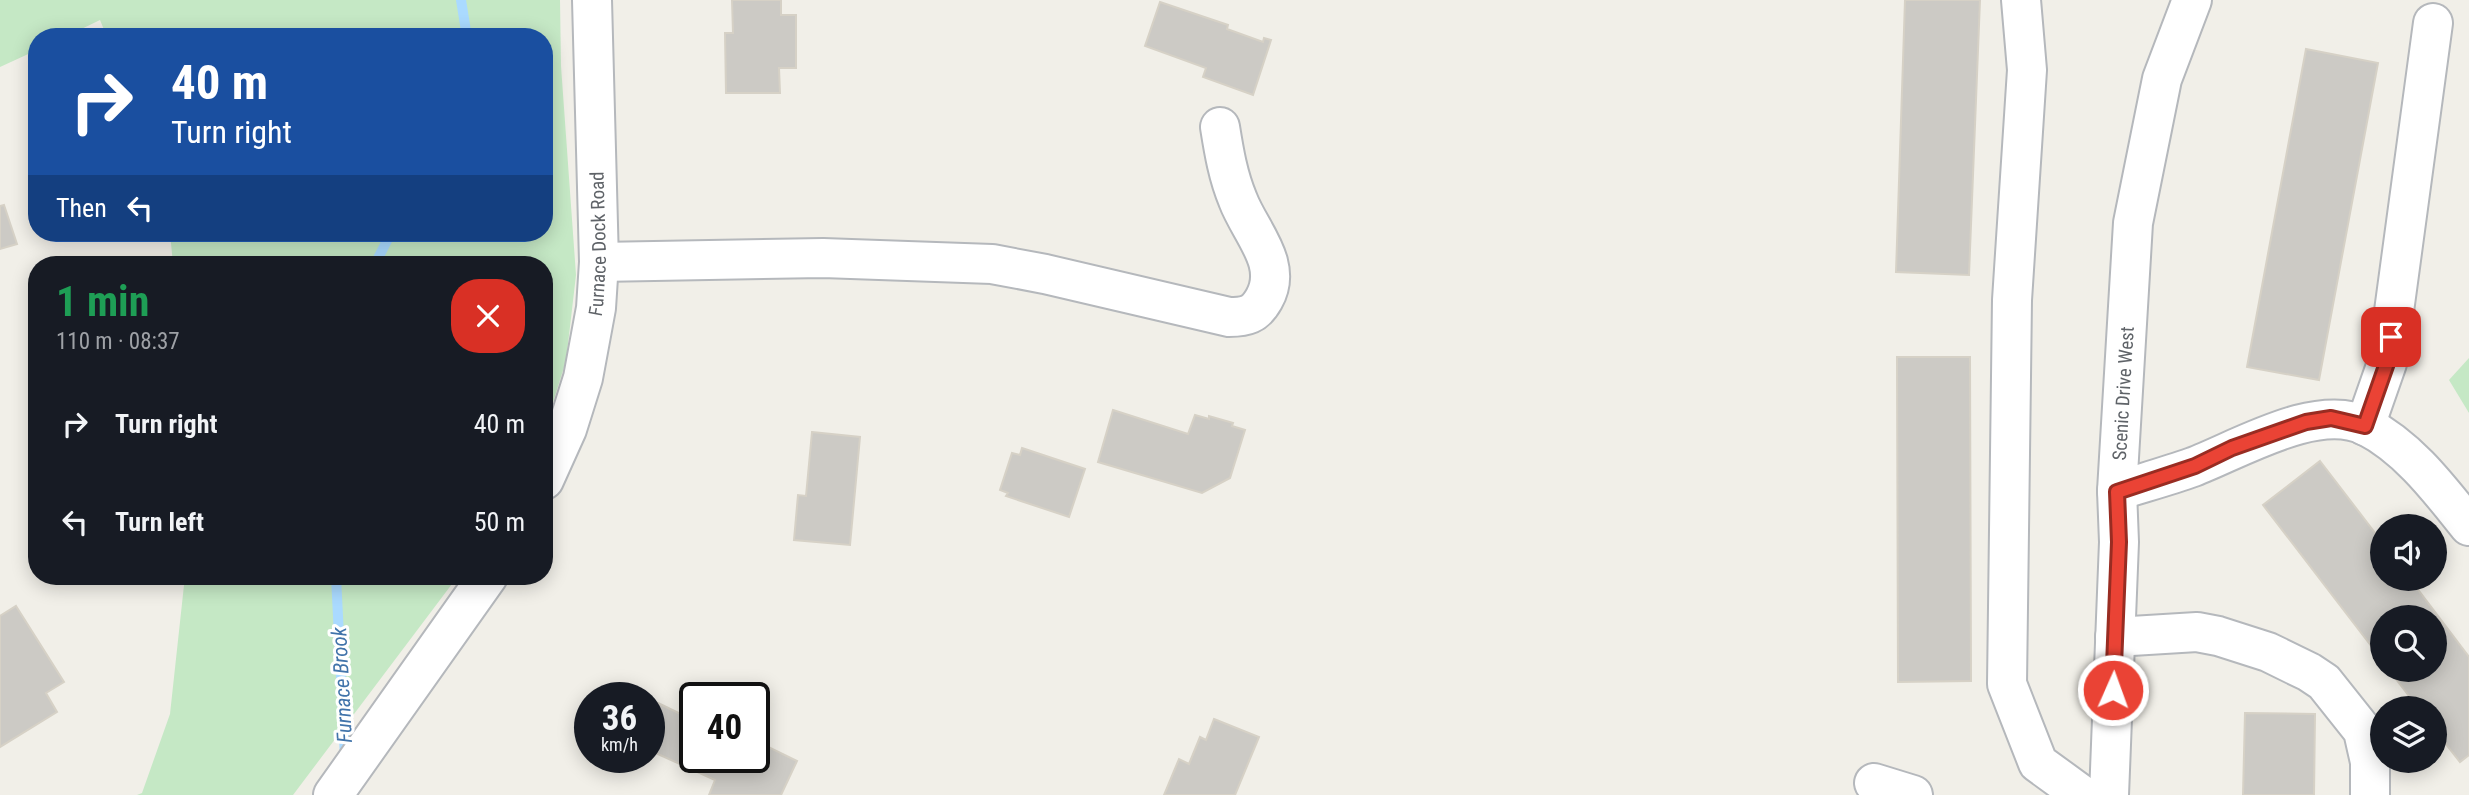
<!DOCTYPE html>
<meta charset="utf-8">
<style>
body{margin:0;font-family:"Roboto Condensed",sans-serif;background:#242831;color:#f1f3f6;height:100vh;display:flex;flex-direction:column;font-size:26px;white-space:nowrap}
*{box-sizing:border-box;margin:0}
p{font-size:23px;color:#9ea1a6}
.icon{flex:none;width:38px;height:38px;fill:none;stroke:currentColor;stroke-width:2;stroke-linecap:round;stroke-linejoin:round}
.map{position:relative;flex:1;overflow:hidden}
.drawer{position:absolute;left:28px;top:256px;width:525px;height:329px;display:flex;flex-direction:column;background:#171b24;border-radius:28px;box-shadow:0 4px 18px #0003}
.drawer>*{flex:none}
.top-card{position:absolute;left:28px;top:28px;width:525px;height:214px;border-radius:28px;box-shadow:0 4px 18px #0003;background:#1a4fa0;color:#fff;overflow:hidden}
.tools{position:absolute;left:2370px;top:514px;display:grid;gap:14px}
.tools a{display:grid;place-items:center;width:77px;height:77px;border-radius:50%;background:#171b24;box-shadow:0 4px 18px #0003;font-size:35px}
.speed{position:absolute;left:574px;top:682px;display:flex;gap:14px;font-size:35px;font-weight:700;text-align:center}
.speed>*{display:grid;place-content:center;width:91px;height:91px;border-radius:50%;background:#171b24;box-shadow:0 4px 18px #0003;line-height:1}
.speed small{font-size:18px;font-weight:400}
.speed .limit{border:4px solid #111;border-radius:10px;background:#fff;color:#111}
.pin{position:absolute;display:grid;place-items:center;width:60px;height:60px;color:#fff;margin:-30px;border-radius:14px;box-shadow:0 4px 10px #0006}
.me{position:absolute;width:77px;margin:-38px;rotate:2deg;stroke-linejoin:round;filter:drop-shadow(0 0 5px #0008)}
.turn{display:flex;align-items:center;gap:24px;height:147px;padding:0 28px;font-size:32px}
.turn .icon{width:91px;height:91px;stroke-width:2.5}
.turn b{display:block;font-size:49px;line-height:60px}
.then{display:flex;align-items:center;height:66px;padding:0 28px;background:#0003;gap:14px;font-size:26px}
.round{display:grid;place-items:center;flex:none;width:74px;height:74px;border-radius:28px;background:#242831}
.head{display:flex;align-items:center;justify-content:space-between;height:119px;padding:0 28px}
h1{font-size:42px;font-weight:700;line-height:52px;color:#1e9e55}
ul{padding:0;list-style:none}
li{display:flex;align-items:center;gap:21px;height:98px;padding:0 28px}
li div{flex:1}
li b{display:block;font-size:26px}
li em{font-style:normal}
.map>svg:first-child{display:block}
.green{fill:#c5e8c5}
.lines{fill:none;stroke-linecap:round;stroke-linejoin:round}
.stream{stroke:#aadaff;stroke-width:10}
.building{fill:#cccac5;stroke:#d6d1c6;stroke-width:2}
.minor-casing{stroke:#b5b8bc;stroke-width:42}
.minor{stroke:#fff;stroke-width:38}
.route-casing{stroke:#982c22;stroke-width:18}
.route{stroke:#ea4335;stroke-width:12}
.labels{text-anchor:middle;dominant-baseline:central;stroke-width:6;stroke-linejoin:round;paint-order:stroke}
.street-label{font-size:19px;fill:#5f6368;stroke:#fff}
.water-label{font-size:21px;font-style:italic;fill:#4174aa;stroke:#fff}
</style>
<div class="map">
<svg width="2469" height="795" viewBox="0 0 2469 795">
<rect width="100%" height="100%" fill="#f1efe8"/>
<g class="green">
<path d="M0 0H560L561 66 576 275 566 361 544 431V264H173L170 233H544V37H107L100 20 65 37H37V50L0 67Z"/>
<path d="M2469 358V413L2449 380Z"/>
<path d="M185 576H458L293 795H137L142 793 170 714Z"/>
</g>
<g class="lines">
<g class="stream">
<path d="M461 0 467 37"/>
<path d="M375 264 391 233"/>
<path d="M336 576 345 758"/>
</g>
</g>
<g class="building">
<path d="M732 0H781V15H796V68H779L780 93H726L725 33H733Z"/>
<path d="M1905 0H1980L1969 275 1896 272Z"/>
<path d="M1160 2 1228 25 1227 29 1263 42 1264 38 1271 40 1253 95 1203 77 1206 68 1145 46Z"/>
<path d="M2306 49 2378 63 2319 380 2247 367Z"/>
<path d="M4 205 17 244 0 249V206Z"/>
<path d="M1897 357H1970L1971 681 1898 682Z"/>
<path d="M1113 410 1188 434 1195 415 1209 419V416L1233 423 1232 426 1245 430 1230 478 1202 493 1098 462Z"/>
<path d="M812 432 860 437 850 545 794 540 798 495 806 496Z"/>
<path d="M1022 448 1085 469 1069 517 1006 496 1008 493 1000 490 1012 453 1020 455Z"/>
<path d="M2320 461 2382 542V579H2410L2469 657V755L2460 762 2434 729V709H2419L2389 670H2434V618H2382V660L2263 505Z"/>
<path d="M16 606 64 682 46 693 57 712 0 747V616Z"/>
<path d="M658 703 693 720 695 718V758H754V740L797 761 781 795H709L715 780 649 750V722Z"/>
<path d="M2245 713 2315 714 2314 795H2243Z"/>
<path d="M1214 719 1259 737 1235 795H1164L1179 759 1189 764 1200 737 1206 740Z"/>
</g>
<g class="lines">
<g class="minor-casing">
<g id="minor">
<path d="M2021 0 2027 70 2012 300 2007 684 2038 763 2082 795"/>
<path d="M599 262 823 258 992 264 1045 274 1229 317C1246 317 1255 315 1264 299 1284 264 1250 232 1238 200 1228 176 1224 152 1220 127"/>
<path d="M2365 426 2387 363 2433 23"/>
<path id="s1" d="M544 480 567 429 583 378 596 308 599 262 592 0"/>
<path d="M2117 491C2142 483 2168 476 2193 467 2240 449 2317 402 2366 426 2409 448 2440 490 2469 526"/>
<path d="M2115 637 2197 632 2218 636 2268 652 2309 672 2324 682 2363 731 2370 762V795"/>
<path d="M1874 783 1913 795"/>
<path d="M333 795 488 576"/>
<path id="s2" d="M2109 795 2119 542 2117 491 2133 223 2162 79 2192 0"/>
</g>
</g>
<use href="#minor" class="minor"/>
</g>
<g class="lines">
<g class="route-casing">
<path id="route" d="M2113 690 2119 542 2117 492 2195 466 2232 448 2306 422 2331 418 2365 426 2387 363 2391 337"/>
</g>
<use href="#route" class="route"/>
</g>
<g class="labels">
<g class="street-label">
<text stroke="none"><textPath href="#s1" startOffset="245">Furnace Dock Road</textPath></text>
<text stroke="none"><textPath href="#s2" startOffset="402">Scenic Drive West</textPath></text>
</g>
<g class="water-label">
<text transform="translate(342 685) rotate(-93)">Furnace Brook</text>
</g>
</g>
</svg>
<div class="tools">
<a><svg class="icon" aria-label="sound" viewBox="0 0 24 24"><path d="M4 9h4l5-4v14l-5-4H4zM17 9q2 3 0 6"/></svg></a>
<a><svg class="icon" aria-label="search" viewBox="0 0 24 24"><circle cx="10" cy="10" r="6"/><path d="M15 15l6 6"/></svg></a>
<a><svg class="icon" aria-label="layers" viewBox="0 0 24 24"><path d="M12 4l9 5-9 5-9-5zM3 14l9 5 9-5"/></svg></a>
</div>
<div class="speed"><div>36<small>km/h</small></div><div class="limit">40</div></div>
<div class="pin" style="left:2391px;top:337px;background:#d93025"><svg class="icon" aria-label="arrive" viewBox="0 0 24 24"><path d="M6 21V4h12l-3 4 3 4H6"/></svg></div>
<svg class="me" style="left:2113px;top:690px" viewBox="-20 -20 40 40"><circle r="17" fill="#ea4335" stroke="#fff" stroke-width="3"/><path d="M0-11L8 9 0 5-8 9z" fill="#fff"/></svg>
<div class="top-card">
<div class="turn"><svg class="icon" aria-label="right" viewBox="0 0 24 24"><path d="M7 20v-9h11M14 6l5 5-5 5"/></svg><div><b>40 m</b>Turn right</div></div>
<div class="then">Then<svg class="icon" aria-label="left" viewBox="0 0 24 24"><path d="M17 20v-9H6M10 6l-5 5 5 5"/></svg></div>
</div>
<section class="drawer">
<div class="head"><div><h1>1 min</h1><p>110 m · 08:37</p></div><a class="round" style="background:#d93025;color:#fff"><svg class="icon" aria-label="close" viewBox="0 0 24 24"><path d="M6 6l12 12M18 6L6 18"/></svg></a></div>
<ul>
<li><svg class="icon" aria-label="right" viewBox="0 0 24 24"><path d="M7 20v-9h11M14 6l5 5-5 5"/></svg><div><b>Turn right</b></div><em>40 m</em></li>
<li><svg class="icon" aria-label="left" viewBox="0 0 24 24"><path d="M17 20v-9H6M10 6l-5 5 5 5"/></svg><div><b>Turn left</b></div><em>50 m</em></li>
</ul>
</section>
</div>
